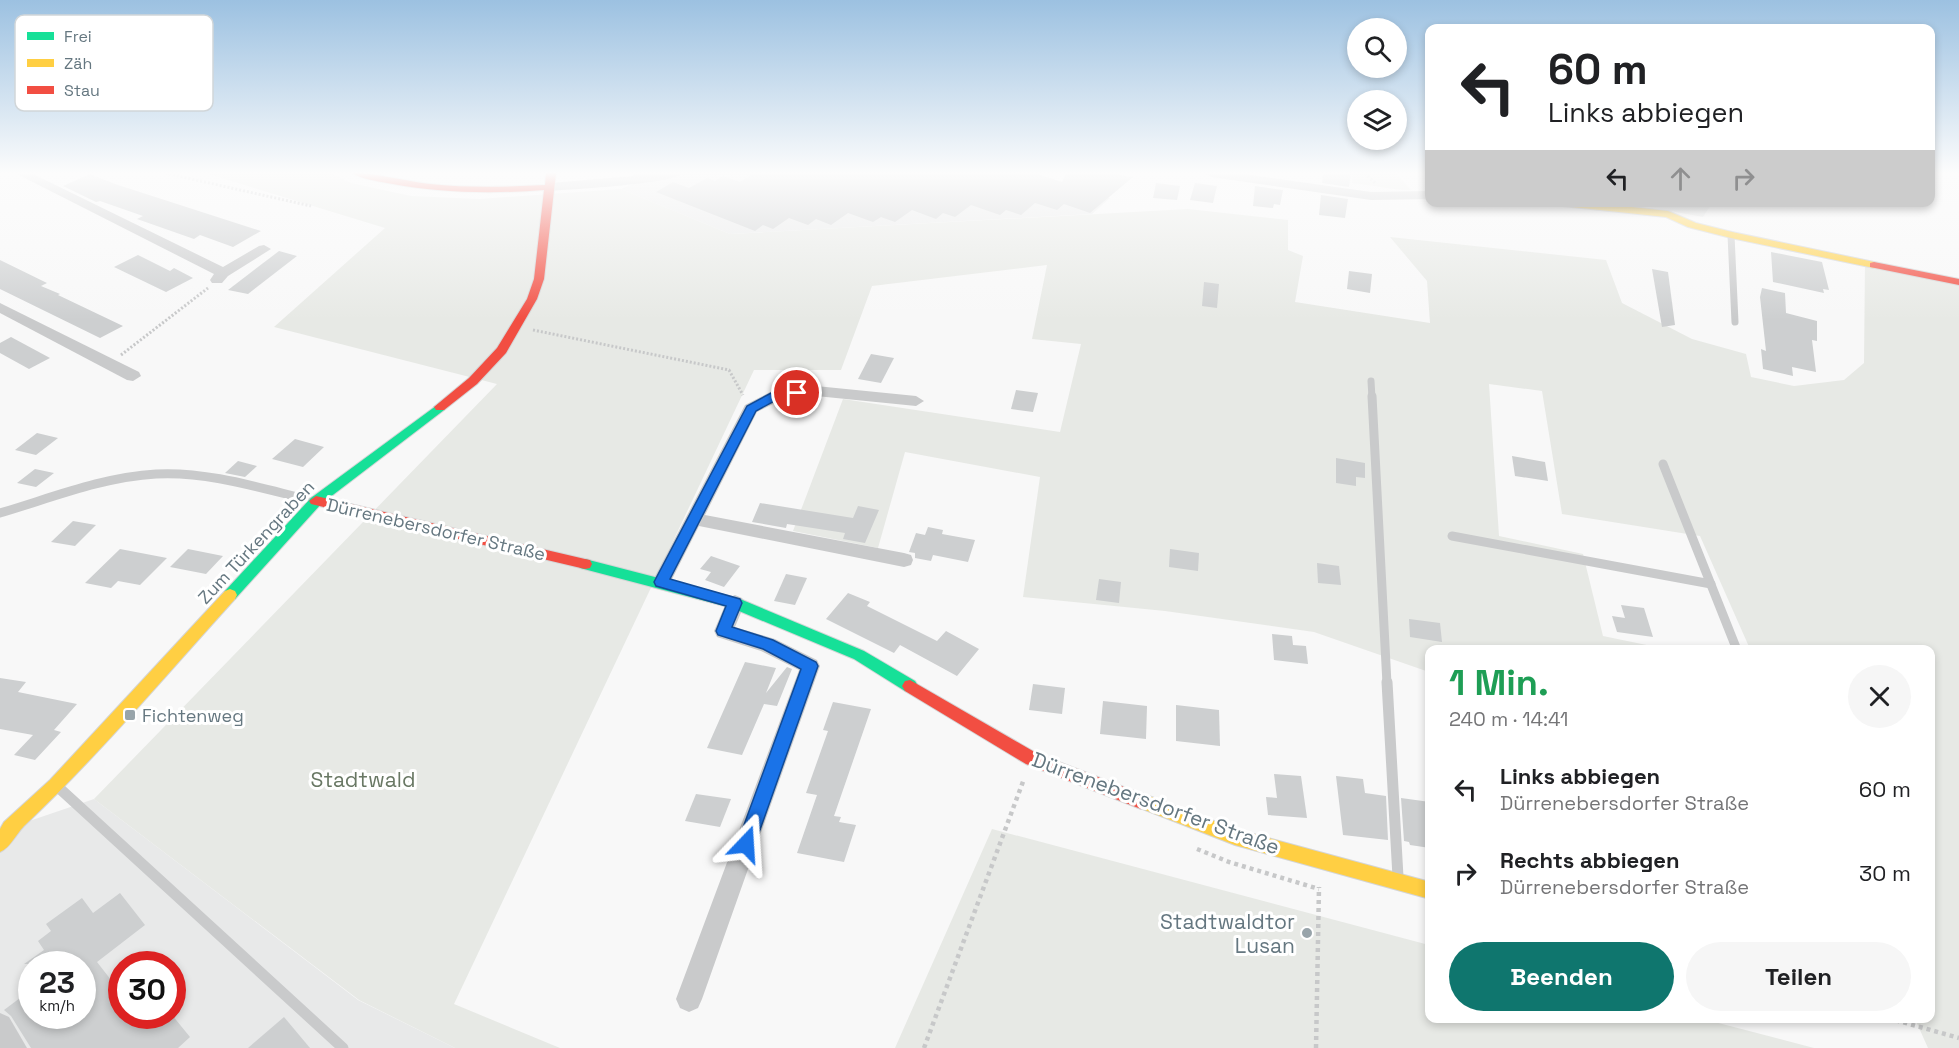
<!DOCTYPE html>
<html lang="de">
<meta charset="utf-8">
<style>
body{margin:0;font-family:"Space Grotesk",sans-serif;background:#f6f6f6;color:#202124;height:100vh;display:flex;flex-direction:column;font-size:22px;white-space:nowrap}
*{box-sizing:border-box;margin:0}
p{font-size:20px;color:#757577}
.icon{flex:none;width:33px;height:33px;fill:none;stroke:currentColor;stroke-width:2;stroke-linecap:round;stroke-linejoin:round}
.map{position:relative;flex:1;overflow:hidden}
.details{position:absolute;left:1425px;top:645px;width:510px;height:378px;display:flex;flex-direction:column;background:#fff;border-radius:12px;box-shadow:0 3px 9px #0003}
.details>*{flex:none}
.guide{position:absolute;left:1425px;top:24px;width:510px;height:183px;border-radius:12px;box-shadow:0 3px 9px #0003;background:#fff;color:#202124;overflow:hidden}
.tools{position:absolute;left:1347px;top:18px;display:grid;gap:12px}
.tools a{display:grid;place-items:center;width:60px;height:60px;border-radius:50%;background:#fff;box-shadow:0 3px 9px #0003;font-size:30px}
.speed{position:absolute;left:18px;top:951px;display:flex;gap:12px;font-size:30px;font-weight:700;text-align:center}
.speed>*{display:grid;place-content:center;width:78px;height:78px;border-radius:50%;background:#fff;box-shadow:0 3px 9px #0003;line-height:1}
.speed small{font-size:15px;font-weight:400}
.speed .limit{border:9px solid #d22;background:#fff;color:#111}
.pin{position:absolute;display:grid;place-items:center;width:51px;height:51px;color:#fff;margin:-26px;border:3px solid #fff;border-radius:50%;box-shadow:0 2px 6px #0007}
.me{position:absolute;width:66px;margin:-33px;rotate:20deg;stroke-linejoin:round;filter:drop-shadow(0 0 4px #0008)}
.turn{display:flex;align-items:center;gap:21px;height:126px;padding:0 24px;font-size:27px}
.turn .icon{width:78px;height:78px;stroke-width:2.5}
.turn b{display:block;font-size:42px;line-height:51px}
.lanes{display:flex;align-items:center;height:57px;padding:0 24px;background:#0003;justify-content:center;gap:30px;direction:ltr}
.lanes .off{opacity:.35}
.round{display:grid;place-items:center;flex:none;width:63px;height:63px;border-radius:32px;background:#f6f6f6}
.summary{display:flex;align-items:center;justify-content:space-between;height:102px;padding:0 24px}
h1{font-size:36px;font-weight:700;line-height:45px;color:#1e9e55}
.cta{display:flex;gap:12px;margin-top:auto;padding:12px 24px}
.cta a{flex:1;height:69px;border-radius:36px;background:#0f766e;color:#fff;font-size:24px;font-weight:700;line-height:69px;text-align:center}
.cta a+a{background:#f6f6f6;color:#202124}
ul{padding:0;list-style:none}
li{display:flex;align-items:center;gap:18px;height:84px;padding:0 24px}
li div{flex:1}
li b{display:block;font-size:22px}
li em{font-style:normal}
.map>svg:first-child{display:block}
.built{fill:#e8e9e9;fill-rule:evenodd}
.green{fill:#e7e9e5}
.building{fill:#cdcfd0}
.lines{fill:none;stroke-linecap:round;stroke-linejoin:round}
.fast-casing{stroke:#d4d5d6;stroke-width:2}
.slow-casing{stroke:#d4d5d6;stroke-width:2}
.jam-casing{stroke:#d4d5d6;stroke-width:2}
.path-far1{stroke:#c7c8c9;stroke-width:3;stroke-dasharray:2 2;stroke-linecap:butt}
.path{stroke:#c7c8c9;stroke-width:4.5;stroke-dasharray:4 4;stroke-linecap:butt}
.lane-far2{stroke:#c9cacb;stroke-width:7}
.lane-far1{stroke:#c9cacb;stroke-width:9}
.lane{stroke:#c9cacb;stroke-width:11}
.street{fill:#c9cacb;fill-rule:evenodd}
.fast{fill:#16e098;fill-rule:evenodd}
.slow{fill:#ffcf43;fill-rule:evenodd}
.jam{fill:#f24e42;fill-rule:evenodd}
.route{fill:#1a73e8;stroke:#114b97;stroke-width:1.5}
.poi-dot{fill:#98a4aa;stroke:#fff;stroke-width:2}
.labels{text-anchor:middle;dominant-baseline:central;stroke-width:6;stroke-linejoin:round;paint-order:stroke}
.street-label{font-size:18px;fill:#657780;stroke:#fff}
.poi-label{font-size:18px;fill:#657780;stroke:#fff;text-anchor:start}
.near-park-label{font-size:21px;fill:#697864;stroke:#fff}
.near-street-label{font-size:21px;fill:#657780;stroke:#fff}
.near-poi-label{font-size:21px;fill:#657780;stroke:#fff;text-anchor:end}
.key{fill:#fff;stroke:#d1d6d9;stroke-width:1.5}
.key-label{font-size:16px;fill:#657780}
</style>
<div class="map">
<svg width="1959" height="1048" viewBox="0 0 1959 1048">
<rect width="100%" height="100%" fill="#f8f8f8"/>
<g class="built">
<path d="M649 173H1034L1110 198 1092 214 730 234 621 189 642 180Z"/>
<path d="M1627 203H1712L1703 217Z"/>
<path d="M94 799 358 1000 455 1048H0V831ZM32 964H82V1016H32ZM122 964H172V1016H122Z"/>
</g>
<g class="green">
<path d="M205 173H330L351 183 411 196 479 199 621 189 730 234 1188 209 1288 220V250L1303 256 1295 302 1430 323 1427 281 1390 237 1606 260 1622 303 1692 339 1746 354 1751 377 1794 386 1844 380 1864 363 1865 263 1959 283V1048H1928L1915 1019 1930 1018V650L1750 649 1700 536 1562 514 1542 391 1489 384 1499 536 1583 554 1603 636 1666 649 1430 650 1429 672 1314 632 1165 611 1023 597 1040 477 905 452 878 548 793 531 843 399 1060 432 1081 344 1032 339 1047 265 872 286 841 370H754L454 1004 560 1048H455L359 1000 94 799 497 384 274 327 385 228Z"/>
<path d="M1352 173H1395L1411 190C1391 190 1372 185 1352 183Z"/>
<path d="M992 829 1429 945 1430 1018 1703 1019 1814 1048H895Z"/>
</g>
<g class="building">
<path d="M754 173H1034L1062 182 1066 173H1106L1133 177 1090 213 1064 204 1057 210 1035 203 1021 215 1006 210 1000 215 971 205 955 217 943 213 936 219 912 210 895 222 881 217 873 222 848 213 831 225 816 219 808 225 789 218 773 229 763 225 755 231 656 192 673 182 689 188 707 178 715 181 723 176 740 182Z"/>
<path d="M1323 173H1351L1349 187 1322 183Z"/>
<path d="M90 174 115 184 261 231 233 247 200 235 194 239 137 219 143 216 100 201 96 202 63 186Z"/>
<path d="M1156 183 1180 186 1177 200 1153 198Z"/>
<path d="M1195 183 1217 186 1213 203 1190 200Z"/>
<path d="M1255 186 1283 190 1280 205 1274 204 1273 208 1253 206Z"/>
<path d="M1321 195 1348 199 1345 218 1319 215Z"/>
<path d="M279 251 297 256 248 294 228 290Z"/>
<path d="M1771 252 1822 262 1829 290 1823 289 1824 293 1773 282Z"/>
<path d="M138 255 170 271 174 268 193 278 166 292 114 267Z"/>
<path d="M0 260 47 283 41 286 60 294 58 295 123 326 100 338 0 289Z"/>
<path d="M1652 269 1668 272 1675 325 1662 327Z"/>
<path d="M1349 271 1372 274 1370 293 1347 289Z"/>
<path d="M1204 282 1219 284 1217 308 1202 306Z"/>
<path d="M1762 288 1785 293 1786 313 1817 321V341L1812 340 1816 372 1792 367 1793 376 1763 369 1761 349 1766 351 1760 297Z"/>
<path d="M11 337 50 358 29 369 0 353V343Z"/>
<path d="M871 354 894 358 881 383 858 379Z"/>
<path d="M1016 390 1038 393 1033 412 1011 409Z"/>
<path d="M37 433 58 438 36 455 15 450Z"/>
<path d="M295 439 324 447 303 467 272 459Z"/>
<path d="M1512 456 1545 462 1548 481 1515 476Z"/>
<path d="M1336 458 1365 463V478L1356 477V486L1336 483Z"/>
<path d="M238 461 257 466 245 477 225 473Z"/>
<path d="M35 469 54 473 36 487 17 483Z"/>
<path d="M760 503 853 518 858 506 879 510 865 543 843 539 845 533 787 524 786 528 752 522Z"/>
<path d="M73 521 96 525 75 546 51 542Z"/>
<path d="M928 527 943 530 942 534 975 540 968 562 933 555 931 561 915 558V553L909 552 916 533 925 535Z"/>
<path d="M120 549 167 558 140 585 118 581 111 588 85 583Z"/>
<path d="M188 549 223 556 206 574 170 567Z"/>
<path d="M1170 549 1199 553 1198 571 1169 567Z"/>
<path d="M711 556 740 566 724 587 705 580 711 572 700 569Z"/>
<path d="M1317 563 1339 566 1341 585 1318 583Z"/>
<path d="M786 574 807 578 795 605 774 601Z"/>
<path d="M1099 579 1121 582 1119 603 1096 600Z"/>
<path d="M848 593 870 602 867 606 937 641 946 631 979 649 957 676 900 645 894 653 826 619Z"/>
<path d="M1621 605 1644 608 1653 637 1617 632 1612 616 1625 618Z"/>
<path d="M1409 619 1440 623 1442 642 1410 637Z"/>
<path d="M1272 634 1292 636 1293 645 1306 646 1308 664 1274 660Z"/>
<path d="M745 662 776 668 766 693 787 667 792 669 777 706 764 704 742 755 707 748Z"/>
<path d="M0 678 26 682 18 692 77 704 54 730 61 732 35 760 14 755 33 735 0 729Z"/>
<path d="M1033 684 1065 688 1062 714 1029 710Z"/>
<path d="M1103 701 1147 706 1146 739 1100 734Z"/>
<path d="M833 702 871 709 834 816 841 817 839 822 856 825 844 862 797 853 817 795 806 793 828 731 823 730Z"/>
<path d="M1176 705 1219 710 1220 746 1176 741Z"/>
<path d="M1274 774 1301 776 1307 818 1268 815 1266 797 1277 798Z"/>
<path d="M1336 776 1363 779 1365 793 1386 796 1388 840 1343 835Z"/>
<path d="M696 794 731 799 720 827 685 821Z"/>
<path d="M1401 798 1430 802V848L1410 845 1409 842 1404 841Z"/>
<path d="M120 893 145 925 97 962 122 994V1016L172 1015 190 1037 178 1048H31L11 1016 4 1010 32 989V1016H82V964H24L44 950 38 941 51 931 46 924 82 898 93 913Z"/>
<path d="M284 1017 310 1048H248Z"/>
</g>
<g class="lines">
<g class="fast-casing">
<g id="fast">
<path d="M440 403 444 404 446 407 444 410 321 504 235 599H225L223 595 225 591 311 498Z"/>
<path d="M585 559 740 599 864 651 915 681 918 686 915 691 910 692 905 691 854 659 732 608 580 568 578 564 580 560Z"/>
</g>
</g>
<g class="slow-casing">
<g id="slow">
<path d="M1548 202H1586L1668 211 1696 223 1732 232 1874 262 1879 265 1874 268 1731 238 1688 227 1666 217 1553 205Z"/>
<path d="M230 589 235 591 237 595 235 599C166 675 99 755 24 826 16 834 10 848 0 852V829L4 822 50 780 225 591Z"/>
<path d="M1141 793 1235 829 1430 882V899L1235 845 1135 806 1133 801 1135 796Z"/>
</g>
</g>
<g class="jam-casing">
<g id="jam">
<path d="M352 173C378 173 404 181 430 184 468 188 507 187 545 185L546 173H556L544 279 537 299 506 353 477 384 444 410H436L434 407 469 378 497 348 527 299 534 279 544 190C491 194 439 193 387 183 377 181 361 179 352 173Z"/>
<path d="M1874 262 1959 279V285L1870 267V263Z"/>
<path d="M316 496 585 559 590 560 592 564 590 568 585 569 311 504 309 501Z"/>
<path d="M910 680 1038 754 1147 796 1149 801 1147 806 1141 809 1026 764 905 691 902 686 905 681Z"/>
</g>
</g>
<g class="path-far1">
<path d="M165 173 311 206"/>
<path d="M1365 173 1375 183"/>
<path d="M533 330 729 370 743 395"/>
<path d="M121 355 208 288"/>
</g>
<g class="path">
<path d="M1197 849 1229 862 1319 889"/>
<path d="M1888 1018 1959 1038"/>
<path d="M924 1048 1024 779"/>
<path d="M1316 1048 1319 887"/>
</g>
<g class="lane-far2">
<path d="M1731 235 1735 322"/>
<path d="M1371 381 1372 398"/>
</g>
<g class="lane-far1">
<path d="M1372 396 1387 684"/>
<path d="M1663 464 1737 650"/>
<path d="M0 513C51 498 103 477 156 474 209 471 263 489 314 501"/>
<path d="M1452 536 1711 584"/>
</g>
<g class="lane">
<path d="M1387 682 1398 877"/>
<path d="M58 787 343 1048"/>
</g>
<g class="street">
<path d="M15 173H31L223 267 259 246 264 245 271 249 228 276 222 283H212L210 280 214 274Z"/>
<path d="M634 173H684C673 184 573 189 551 191L545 187 551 183 632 176Z"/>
<path d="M1205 173H1237L1371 192 1430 191V199L1371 200 1211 177Z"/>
<path d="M0 303 139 372 141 376 133 381 127 380 0 313Z"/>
<path d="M816 386 916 396 924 401 916 406 816 396 781 400 757 412 705 515 904 553 911 555 913 560 911 565 904 567 699 526 668 587 661 589 654 587 652 582 745 405 772 391Z"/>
<path d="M735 595 742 598 745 603 735 627 775 639 817 660 820 666 702 999 698 1008 689 1012 680 1008 676 999 799 670 761 651 717 637 714 631 728 598Z"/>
<path d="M0 1013 9 1017 27 1048H0Z"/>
</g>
<use href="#fast" class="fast"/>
<use href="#slow" class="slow"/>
<use href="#jam" class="jam"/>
</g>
<linearGradient id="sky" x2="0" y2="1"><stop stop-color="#9cc1e1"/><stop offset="0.54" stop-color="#fcfcfc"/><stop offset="1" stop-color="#fcfcfc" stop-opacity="0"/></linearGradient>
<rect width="1959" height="320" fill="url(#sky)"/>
<path class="route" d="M797 389 801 390V396L780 398 756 411 670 579 740 599 742 603 732 627 773 640 816 662 818 666 755 844 752 849 746 852 740 849 737 844 801 669 763 649 718 635 716 631 726 606 656 586 654 582 747 406 773 392Z"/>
<g class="poi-dot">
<rect x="124" y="709" width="12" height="12" rx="3"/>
<circle cx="1307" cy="933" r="6"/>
</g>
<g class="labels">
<g class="street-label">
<text transform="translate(436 529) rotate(13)">Dürrenebersdorfer Straße</text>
<text transform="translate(256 542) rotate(-47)">Zum Türkengraben</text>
</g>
<g class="poi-label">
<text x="142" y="715">Fichtenweg</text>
</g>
<g class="near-park-label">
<text x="363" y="779">Stadtwald</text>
</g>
<g class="near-street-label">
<text transform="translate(1156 803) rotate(20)">Dürrenebersdorfer Straße</text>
</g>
<g class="near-poi-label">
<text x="1295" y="921">Stadtwaldtor<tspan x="1295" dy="24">Lusan</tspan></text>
</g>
</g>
<rect x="15" y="15" width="198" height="96" rx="9" class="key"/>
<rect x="27" y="32" width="27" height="8" fill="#16e098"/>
<rect x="27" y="59" width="27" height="8" fill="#ffcf43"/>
<rect x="27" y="86" width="27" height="8" fill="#f24e42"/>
<g class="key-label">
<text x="64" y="42">Frei</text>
<text x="64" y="69">Zäh</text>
<text x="64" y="96">Stau</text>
</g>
</svg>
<div class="tools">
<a><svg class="icon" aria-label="search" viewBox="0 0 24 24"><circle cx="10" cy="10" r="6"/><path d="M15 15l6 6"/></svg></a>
<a><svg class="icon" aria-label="layers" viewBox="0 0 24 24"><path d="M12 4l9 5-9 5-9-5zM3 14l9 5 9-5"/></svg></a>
</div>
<div class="speed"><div>23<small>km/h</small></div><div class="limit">30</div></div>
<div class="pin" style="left:797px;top:393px;background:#d93025"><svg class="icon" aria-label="arrive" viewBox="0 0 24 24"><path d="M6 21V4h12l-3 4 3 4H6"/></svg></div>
<svg class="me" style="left:746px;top:844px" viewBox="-20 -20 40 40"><path d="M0-17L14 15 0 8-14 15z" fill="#1a73e8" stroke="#fff" stroke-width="4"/></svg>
<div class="guide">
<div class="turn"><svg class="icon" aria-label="left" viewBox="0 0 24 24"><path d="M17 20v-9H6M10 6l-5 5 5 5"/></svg><div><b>60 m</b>Links abbiegen</div></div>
<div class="lanes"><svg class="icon" aria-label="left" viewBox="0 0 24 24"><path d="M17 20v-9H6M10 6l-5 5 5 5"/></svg><svg class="icon off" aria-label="ahead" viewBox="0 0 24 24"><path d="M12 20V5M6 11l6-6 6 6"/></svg><svg class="icon off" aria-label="right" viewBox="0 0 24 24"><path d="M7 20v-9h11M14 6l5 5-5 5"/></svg></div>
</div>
<section class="details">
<div class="summary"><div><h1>1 Min.</h1><p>240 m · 14:41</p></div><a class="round"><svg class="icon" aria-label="close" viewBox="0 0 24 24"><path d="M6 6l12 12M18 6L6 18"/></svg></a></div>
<ul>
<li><svg class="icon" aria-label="left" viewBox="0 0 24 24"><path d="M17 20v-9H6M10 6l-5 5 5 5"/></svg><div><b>Links abbiegen</b><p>Dürrenebersdorfer Straße</p></div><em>60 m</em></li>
<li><svg class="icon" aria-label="right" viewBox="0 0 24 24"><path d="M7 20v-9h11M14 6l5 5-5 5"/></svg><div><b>Rechts abbiegen</b><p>Dürrenebersdorfer Straße</p></div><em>30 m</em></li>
</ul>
<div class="cta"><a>Beenden</a><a>Teilen</a></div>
</section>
</div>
